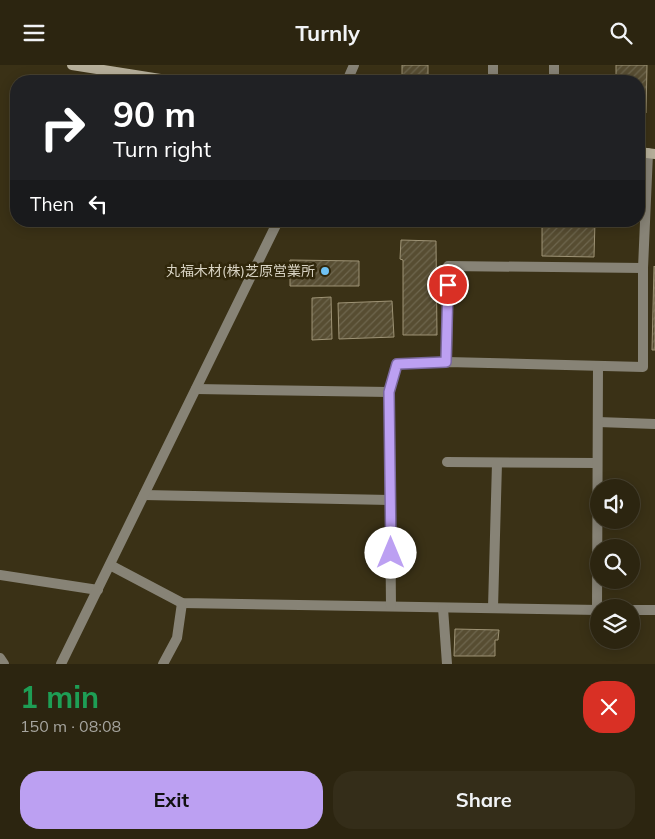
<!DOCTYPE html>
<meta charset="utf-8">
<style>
body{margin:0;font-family:Mulish,"Noto Sans JP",sans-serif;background:#342d19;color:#f1f3f6;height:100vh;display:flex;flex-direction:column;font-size:19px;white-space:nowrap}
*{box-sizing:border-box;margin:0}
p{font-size:16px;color:#a6a59f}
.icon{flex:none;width:28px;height:28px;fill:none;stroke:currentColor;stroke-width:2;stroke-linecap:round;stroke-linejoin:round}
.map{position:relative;height:599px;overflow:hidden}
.side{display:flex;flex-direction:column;background:#2c2510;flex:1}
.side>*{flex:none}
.top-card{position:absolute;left:10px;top:10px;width:635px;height:152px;border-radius:20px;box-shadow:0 2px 12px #0003,0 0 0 1px #484230;background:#202124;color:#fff;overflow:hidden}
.tools{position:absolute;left:590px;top:414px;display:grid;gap:10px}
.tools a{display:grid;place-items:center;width:50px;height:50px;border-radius:50%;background:#2c2510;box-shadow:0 2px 12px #0003,0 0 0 1px #484230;font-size:25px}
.pin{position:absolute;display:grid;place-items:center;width:42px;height:42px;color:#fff;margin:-21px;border:2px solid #fff;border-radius:50%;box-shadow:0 1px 5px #0007}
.me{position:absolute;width:55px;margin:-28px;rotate:0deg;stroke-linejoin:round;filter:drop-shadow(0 0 4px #0008)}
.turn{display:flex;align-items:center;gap:18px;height:105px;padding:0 20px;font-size:22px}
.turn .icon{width:65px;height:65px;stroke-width:2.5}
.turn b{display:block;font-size:35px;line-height:42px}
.then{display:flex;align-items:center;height:48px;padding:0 20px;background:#0003;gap:10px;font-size:19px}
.round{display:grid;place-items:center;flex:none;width:52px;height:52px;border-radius:20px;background:#342d19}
.head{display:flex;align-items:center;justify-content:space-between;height:85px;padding:0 20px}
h1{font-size:30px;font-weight:700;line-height:38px;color:#1e9e55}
.action{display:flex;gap:10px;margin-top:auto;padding:10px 20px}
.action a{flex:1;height:58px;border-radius:20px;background:#bca0f2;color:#111;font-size:20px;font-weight:700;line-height:58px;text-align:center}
.action a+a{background:#342d19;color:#f1f3f6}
header{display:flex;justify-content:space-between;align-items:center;height:65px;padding:0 20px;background:#2c2510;font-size:22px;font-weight:700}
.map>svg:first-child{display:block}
.building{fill:url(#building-hatch);stroke:#9e9375}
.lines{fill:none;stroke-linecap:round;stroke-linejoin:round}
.minor{stroke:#878376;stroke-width:10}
.tertiary{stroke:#878376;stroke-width:10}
.secondary{stroke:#b7b09b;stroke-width:10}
.route-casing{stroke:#7a689d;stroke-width:12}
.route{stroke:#bca0f2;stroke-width:9}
.poi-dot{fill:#6fc2f4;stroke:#30270b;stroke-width:2}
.labels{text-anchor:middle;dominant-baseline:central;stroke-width:5;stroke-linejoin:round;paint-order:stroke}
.poi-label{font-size:14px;fill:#d8d3c3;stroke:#30270b;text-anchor:end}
</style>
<header><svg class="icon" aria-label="menu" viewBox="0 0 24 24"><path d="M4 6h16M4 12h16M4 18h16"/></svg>Turnly<svg class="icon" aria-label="search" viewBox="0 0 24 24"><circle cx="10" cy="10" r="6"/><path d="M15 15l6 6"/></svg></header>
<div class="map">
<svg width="655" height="599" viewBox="0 0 655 599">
<defs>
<pattern id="building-hatch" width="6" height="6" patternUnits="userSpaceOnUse" patternTransform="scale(1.25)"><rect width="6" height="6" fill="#574d32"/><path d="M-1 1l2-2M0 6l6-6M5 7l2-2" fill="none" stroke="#6e664e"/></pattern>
</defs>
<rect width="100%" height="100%" fill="#3a3116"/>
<g class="building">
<rect x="402" y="0" width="26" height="16"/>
<path d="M616 0H647L646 48H639V16H616Z"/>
<path d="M542 156H595L594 192 542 191Z"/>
<path d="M401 175 436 176 437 270H403V195L400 194Z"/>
<path d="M290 195 359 196V221H290Z"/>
<path d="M654 201 655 202V285H652Z"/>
<path d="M331 232 332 274 312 275V233Z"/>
<path d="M392 236 394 272 339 274 338 238Z"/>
<path d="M455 564 499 565 498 575H495V591H454Z"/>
</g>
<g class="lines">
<g class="minor">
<path d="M493 16V0"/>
<path d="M554 16V0"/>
<path d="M447 297 448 201 643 203"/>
<path d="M196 324 389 327"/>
<path d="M598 357 655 359"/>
<path d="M447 397 597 398"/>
<path d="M144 430 390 435"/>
<path d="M110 500 182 538 599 545"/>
<path d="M0 510 98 525"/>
<path d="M391 541 389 327 397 299 447 297 643 302V203L648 88"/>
<path d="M443 543 447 599"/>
<path d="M493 543 497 398"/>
<path d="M597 545 598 301"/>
<path d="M631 545H655"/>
<path d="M0 593 4 599"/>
<path d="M163 599 177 573 182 538"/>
</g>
<g class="tertiary">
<path d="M347 16 354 0"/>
<path d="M61 599 278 156"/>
</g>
<g class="secondary">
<path d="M72 0 173 16"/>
<path d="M639 87 655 89"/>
</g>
</g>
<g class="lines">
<g class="route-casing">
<path id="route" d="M391 488 389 327 397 299 446 297 448 220"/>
</g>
<use href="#route" class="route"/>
</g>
<circle class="poi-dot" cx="325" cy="206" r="5"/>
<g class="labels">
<g class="poi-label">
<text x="315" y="206">丸福木材(株)芝原営業所</text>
</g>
</g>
</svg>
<div class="tools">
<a><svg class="icon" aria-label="sound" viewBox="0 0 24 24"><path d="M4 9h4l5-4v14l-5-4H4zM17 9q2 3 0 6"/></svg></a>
<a><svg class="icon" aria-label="search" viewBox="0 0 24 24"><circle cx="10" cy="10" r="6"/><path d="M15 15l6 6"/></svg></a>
<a><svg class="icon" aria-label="layers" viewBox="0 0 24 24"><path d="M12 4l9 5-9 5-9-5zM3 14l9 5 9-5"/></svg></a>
</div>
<div class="pin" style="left:448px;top:220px;background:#d93025"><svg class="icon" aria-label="arrive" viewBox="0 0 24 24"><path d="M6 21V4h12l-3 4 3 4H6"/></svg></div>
<svg class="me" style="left:391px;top:488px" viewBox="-20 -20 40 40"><circle r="19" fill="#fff"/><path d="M0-13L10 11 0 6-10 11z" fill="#bca0f2"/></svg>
<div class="top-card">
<div class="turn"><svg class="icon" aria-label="right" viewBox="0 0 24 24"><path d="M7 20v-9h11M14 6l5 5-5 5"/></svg><div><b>90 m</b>Turn right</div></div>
<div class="then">Then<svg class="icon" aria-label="left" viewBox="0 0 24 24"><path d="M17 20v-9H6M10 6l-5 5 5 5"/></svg></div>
</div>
</div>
<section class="side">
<div class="head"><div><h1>1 min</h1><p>150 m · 08:08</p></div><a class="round" style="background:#d93025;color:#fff"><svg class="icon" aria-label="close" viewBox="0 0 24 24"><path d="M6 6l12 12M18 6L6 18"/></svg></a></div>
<div class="action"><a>Exit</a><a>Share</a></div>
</section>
